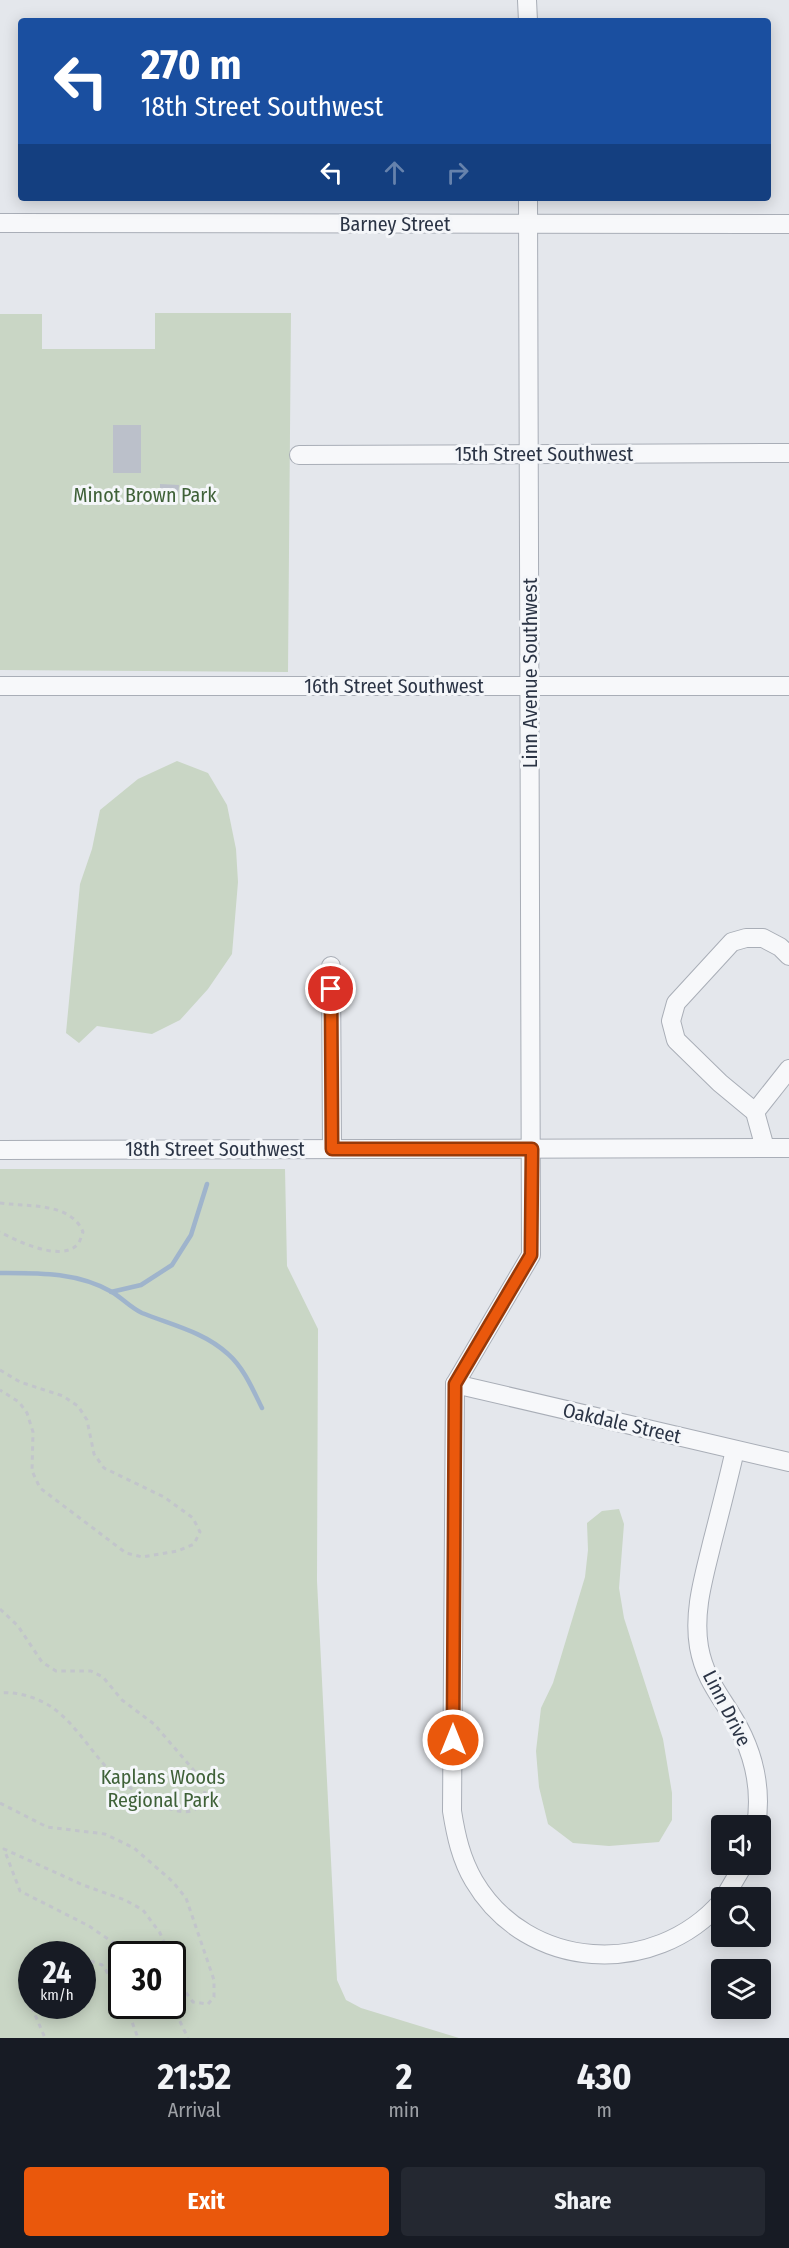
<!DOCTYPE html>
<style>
body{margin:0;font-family:"Fira Sans Condensed",sans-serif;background:#242831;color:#f1f3f6;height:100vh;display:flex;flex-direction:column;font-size:22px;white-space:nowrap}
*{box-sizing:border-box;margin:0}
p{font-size:20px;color:#9ea1a6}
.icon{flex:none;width:33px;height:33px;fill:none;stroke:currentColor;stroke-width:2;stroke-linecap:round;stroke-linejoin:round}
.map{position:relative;height:2038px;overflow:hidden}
.details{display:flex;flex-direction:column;background:#171b24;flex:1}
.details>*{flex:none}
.banner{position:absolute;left:18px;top:18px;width:753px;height:183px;border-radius:6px;box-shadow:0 3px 15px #0003;background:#1a4fa0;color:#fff;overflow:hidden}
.controls{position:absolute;left:711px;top:1815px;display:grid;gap:12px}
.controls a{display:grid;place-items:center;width:60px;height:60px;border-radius:6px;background:#171b24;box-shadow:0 3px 15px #0003;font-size:30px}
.speed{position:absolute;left:18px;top:1941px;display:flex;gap:12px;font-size:30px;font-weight:700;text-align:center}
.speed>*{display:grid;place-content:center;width:78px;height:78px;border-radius:50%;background:#171b24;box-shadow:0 3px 15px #0003;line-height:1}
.speed small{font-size:15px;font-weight:400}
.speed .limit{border:3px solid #111;border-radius:9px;background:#fff;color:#111}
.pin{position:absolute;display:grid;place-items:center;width:51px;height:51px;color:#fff;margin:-26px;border:3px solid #fff;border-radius:50%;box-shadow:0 2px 6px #0007}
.me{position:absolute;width:66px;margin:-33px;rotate:0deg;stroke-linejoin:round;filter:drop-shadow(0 0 4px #0008)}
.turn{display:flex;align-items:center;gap:21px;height:126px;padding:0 24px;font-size:27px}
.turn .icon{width:78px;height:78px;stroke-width:2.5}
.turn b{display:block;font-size:42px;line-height:51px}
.lanes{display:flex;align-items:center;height:57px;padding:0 24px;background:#0003;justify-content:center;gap:30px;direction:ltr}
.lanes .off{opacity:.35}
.eta{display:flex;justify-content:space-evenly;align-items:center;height:102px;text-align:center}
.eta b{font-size:36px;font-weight:700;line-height:42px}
.cta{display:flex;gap:12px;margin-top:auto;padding:12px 24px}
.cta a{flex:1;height:69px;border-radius:6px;background:#ea580c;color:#fff;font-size:24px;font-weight:700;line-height:69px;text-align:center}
.cta a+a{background:#242831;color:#f1f3f6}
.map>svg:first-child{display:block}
.green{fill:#c9d6c5;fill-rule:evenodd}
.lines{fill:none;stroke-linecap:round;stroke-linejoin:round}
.stream{stroke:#9fb4cc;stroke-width:4.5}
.building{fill:#bbc0ca}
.minor-casing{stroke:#a9aeb7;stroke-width:20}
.path{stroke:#c2c5cb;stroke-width:3;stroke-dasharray:4.5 4.5;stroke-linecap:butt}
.minor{stroke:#f7f8fa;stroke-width:18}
.route-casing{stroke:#983908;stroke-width:15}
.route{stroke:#ea580c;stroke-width:10}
.labels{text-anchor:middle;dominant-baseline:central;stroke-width:6;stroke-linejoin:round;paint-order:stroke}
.street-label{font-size:20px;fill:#2b3445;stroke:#f4f6f9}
.park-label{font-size:20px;fill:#3f6138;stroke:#f4f6f9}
</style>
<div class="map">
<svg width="789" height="2038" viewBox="0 0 789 2038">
<rect width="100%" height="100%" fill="#e4e7ec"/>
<g class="green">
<path d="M155 313H291L288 672 0 670V314H42V349H155Z"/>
<path d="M177 761 208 773 227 805 236 849 238 882 232 954 208 989 180 1020 152 1034 97 1026 79 1043 66 1033 80 884 92 849 100 810 138 779Z"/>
<path d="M0 1169H285L287 1266 318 1329 317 1581 337 1980 346 2000 361 2008 459 2038H0ZM32 1954H82V2006H32ZM122 1954H172V2006H122Z"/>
<path d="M619 1509 624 1524 619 1588 624 1618 663 1739 672 1793V1820L659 1842 609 1846 573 1843 548 1824 539 1787 536 1751 541 1708 553 1683 585 1577 588 1550 587 1523 602 1511Z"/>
</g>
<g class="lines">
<g class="stream">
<path d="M0 1273C38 1273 77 1272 112 1292 122 1298 131 1308 142 1313 172 1325 204 1332 228 1354 244 1368 253 1390 262 1408"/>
<path d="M111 1292 141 1285 172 1265 191 1235 207 1184"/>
</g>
</g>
<g class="building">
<rect x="113" y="425" width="28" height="48"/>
<path d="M160 484 179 485 178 497H160Z"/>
</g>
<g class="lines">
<g class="minor-casing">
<g id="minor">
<path d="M527 0 528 21"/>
<path d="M528 198 531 1255 455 1384 452 1811C456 1836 461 1859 474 1881 527 1971 654 1979 722 1901"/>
<path d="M0 223 789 224"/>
<path d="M299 455 789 453"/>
<path d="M0 686H789"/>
<path d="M331 966 332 1149"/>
<path d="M755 1112 789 1069"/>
<path d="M765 1148 755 1112 720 1083 676 1040 671 1021 676 1003 732 942 746 938H763L780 947 789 956"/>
<path d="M0 1150 789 1148"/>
<path d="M455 1384 789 1462"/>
<path d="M735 1450C728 1481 720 1512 712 1543 704 1577 693 1611 699 1647 706 1686 728 1703 743 1736 756 1764 761 1795 756 1826"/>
<path d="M724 1898 744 1864"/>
</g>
</g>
<g class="path">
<path d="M0 1203C28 1207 71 1202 83 1232 81 1236 80 1243 77 1245 60 1262 17 1241 0 1232"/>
<path d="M0 1370 20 1382 63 1396 78 1406 87 1420 94 1454 104 1468 164 1497 193 1518 200 1532 194 1544 178 1551 142 1557 126 1553 40 1488 32 1471 33 1432 27 1413 19 1402 0 1390"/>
<path d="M0 1609 18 1626 42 1662 56 1671H91L103 1677 122 1700 154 1724 197 1774 205 1789 204 1800C201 1803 197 1808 194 1810 174 1820 122 1785 109 1770 90 1750 76 1725 53 1708 39 1698 17 1691 0 1693"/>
<path d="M0 1803 47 1827 105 1834 134 1848 172 1881 186 1898 214 1980V1997L208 2004 193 2002 182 1987 172 1963"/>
<path d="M130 1954 89 1926 20 1891 4 1849 83 1885 125 1900 143 1910 160 1933 169 1954"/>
<path d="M82 1958 102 1965 122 1993"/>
<path d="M32 1961 21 1969V1982L45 2038"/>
<path d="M172 2005 188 2038"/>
<path d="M126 2006 138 2038"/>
</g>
<use href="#minor" class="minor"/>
</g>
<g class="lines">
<g class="route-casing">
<path id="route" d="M331 989 332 1149H532L531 1255 455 1384 453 1740"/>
</g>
<use href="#route" class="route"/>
</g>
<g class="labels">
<g class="street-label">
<text x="395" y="224">Barney Street</text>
<text x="544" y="454">15th Street Southwest</text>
<text transform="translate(530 673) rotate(-90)">Linn Avenue Southwest</text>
<text x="394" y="686">16th Street Southwest</text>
<text x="215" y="1149">18th Street Southwest</text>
<text transform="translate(622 1423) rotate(13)">Oakdale Street</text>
<text transform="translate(727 1708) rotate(63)">Linn Drive</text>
</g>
<g class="park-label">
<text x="145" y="495">Minot Brown Park</text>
<text x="163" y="1777">Kaplans Woods<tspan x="163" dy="23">Regional Park</tspan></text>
</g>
</g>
</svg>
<div class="controls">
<a><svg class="icon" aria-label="sound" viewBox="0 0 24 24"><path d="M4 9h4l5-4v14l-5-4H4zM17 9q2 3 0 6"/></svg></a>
<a><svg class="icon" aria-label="search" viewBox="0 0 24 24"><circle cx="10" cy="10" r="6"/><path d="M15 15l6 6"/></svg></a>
<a><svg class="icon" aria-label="layers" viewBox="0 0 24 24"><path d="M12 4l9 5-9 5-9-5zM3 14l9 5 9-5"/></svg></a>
</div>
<div class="speed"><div>24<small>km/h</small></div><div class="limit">30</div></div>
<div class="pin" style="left:331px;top:989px;background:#d93025"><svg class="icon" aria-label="arrive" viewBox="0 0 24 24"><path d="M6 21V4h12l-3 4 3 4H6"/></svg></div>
<svg class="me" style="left:453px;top:1740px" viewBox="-20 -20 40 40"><circle r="17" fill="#ea580c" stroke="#fff" stroke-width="3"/><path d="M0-11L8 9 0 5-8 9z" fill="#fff"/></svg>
<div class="banner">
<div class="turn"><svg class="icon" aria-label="left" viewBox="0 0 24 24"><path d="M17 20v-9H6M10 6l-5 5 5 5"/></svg><div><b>270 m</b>18th Street Southwest</div></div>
<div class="lanes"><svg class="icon" aria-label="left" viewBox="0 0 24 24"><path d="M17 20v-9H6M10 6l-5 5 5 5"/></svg><svg class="icon off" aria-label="ahead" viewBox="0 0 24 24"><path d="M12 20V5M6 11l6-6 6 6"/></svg><svg class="icon off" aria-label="right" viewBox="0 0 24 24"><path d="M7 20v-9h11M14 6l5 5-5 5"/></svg></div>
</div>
</div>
<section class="details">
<div class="eta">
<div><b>21:52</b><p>Arrival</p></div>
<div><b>2</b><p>min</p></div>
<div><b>430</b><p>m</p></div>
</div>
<div class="cta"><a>Exit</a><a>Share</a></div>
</section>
